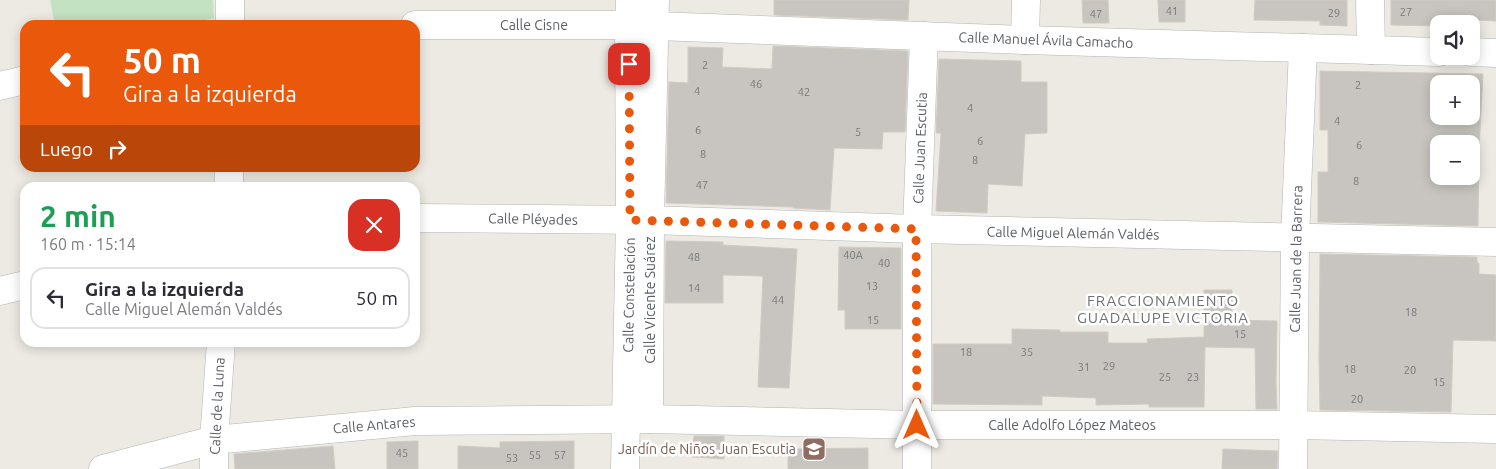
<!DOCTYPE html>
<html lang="es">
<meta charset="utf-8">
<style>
body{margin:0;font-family:Ubuntu,sans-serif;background:#f7f7f7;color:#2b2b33;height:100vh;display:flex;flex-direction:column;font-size:19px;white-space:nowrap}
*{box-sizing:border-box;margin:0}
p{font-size:16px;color:#7c7c81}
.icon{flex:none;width:28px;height:28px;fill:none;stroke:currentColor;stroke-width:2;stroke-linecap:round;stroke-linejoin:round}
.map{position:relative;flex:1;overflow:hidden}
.details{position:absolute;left:20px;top:182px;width:400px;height:165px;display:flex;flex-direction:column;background:#fff;border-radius:15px;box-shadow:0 2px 12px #0003}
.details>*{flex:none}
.top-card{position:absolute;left:20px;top:20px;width:400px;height:152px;border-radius:15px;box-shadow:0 2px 12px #0003;background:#ea580c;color:#fff;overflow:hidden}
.tools{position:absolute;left:1430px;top:15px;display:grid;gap:10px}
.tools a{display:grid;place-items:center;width:50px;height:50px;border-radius:10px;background:#fff;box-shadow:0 2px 12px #0003;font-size:25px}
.pin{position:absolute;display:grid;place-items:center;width:42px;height:42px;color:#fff;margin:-21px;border-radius:10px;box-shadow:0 2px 8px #0006}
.me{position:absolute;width:55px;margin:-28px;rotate:0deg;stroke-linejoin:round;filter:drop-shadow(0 0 4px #0008)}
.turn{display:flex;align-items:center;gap:18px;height:105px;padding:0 20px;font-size:22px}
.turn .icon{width:65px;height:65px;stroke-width:2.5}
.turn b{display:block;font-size:35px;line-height:42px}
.then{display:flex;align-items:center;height:48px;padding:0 20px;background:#0003;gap:10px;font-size:19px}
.round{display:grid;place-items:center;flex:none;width:52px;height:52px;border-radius:15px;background:#f7f7f7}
.summary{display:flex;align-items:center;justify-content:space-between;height:85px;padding:0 20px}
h1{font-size:30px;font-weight:600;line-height:38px;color:#1e9e55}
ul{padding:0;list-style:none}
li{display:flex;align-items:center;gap:15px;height:62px;margin:0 10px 8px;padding:0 10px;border:2px solid #e1e1e2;border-radius:15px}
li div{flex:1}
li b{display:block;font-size:19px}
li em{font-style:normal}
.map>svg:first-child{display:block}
.green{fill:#c3e2c2}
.building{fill:#c8c5c0;stroke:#d1ccc2;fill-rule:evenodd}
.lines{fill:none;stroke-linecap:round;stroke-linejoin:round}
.minor-casing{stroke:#b1b4b7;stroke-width:29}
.minor{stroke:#fff;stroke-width:28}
.route{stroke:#ea580c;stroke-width:9;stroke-dasharray:0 16.2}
.labels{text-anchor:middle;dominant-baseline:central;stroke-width:5;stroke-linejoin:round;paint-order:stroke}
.number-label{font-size:11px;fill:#76787a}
.street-label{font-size:14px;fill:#5b5f63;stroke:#fff}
.education-label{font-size:14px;fill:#785e54;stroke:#fff;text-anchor:end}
.neighbourhood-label{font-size:15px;letter-spacing:1px;fill:#6d7174;stroke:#fff}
</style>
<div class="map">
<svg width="1496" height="469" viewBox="0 0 1496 469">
<rect width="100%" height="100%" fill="#edeae3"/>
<path class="green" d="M50 0H213L214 18 183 25H55Z"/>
<g class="building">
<path d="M774 0H909L908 20 774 15Z"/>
<path d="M1082 0H1108L1109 23H1083Z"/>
<path d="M1158 0H1185V22H1159Z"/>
<path d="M1255 0H1347V26L1320 25V21L1254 20Z"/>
<path d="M1391 0H1496V21L1475 20V27H1471V24H1439V26L1391 25Z"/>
<path d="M773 46 908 51 905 132H883L882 149 834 148 830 210 793 208V207L666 203 669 82 688 83V47L723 48 722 67 772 69Z"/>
<path d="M939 59 1021 61V82H1047V133L1025 134 1022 186 988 184 987 213 936 211 941 133H936Z"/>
<path d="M1320 71 1483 74 1479 151 1478 226 1318 222V172H1328V130H1320ZM1439 84H1471V116H1439ZM1439 144H1471V176H1439Z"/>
<path d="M666 241 723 242V245L797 249 789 388 758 387 763 276 723 275V303H665Z"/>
<path d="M839 247 901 248V329H845V310H838Z"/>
<path d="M1320 254 1477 257V263H1479V274L1496 275V341L1453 340 1451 412 1320 410 1319 358Z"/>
<path d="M1204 290H1232V320L1277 321 1276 381 1277 409H1256L1255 348 1205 347 1204 407H1149V404L1096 405V398L1042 396V405L933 404V344H1012V329L1060 330V332H1108V343H1148L1147 339 1204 337Z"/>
<path d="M694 436H724V459L692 457Z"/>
<path d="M418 441V469H387V442Z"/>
<path d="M574 441V469H458V446L500 448V442Z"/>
<path d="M333 446 335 469H235L234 454Z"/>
<path d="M868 448V469H788V449Z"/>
<path d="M1223 449 1278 451 1277 469H1222Z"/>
</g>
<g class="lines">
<g class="minor-casing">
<g id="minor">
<path d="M1370 0 1371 50"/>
<path d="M230 25V0"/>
<path d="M415 25H629L1025 40 1439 52"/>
<path d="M1025 40 1026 0"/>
<path d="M1471 52 1496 53"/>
<path d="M0 86 25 80"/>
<path d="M229 188V168"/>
<path d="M415 218 650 220 917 229 1496 242"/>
<path d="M0 291 25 285"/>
<path d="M649 419 650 220 655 0"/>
<path d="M103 469 214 440 415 421 649 419 917 425H1294L1496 429"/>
<path d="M214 469V440L221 342"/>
<path d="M625 469 630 220 629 25 630 0"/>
<path d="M917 469V229L924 36"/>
<path d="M1293 469 1295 238 1303 48"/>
</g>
</g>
<use href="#minor" class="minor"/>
</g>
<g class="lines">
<path class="route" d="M629 64 630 220 916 229 917 425"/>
</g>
<defs>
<g id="school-square" transform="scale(1.25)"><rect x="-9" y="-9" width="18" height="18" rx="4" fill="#8d6e63" stroke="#fff"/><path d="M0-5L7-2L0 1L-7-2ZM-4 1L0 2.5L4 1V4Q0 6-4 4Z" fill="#fff"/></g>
</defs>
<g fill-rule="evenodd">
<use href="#school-square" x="814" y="449"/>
</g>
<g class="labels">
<g class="number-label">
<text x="1172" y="11">41</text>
<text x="1406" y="12">27</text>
<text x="1334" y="13">29</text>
<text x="1096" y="14">47</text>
<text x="705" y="65">2</text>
<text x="756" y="84">46</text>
<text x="1358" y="85">2</text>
<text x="697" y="91">4</text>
<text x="804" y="92">42</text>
<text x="970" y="108">4</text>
<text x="1337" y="121">4</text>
<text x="698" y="130">6</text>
<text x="858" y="132">5</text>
<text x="980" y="141">6</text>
<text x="1359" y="145">6</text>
<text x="703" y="154">8</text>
<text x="975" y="160">8</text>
<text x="1356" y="181">8</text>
<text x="702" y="185">47</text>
<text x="853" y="255">40A</text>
<text x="694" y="257">48</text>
<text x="884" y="263">40</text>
<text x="872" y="286">13</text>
<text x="694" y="288">14</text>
<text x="778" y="300">44</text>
<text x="1411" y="312">18</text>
<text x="873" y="320">15</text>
<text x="1240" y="334">15</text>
<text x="966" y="352">18</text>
<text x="1027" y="352">35</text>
<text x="1109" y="366">29</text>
<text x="1084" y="367">31</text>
<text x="1350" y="369">18</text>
<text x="1410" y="370">20</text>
<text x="1165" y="377">25</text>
<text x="1193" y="377">23</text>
<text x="1439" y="382">15</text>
<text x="1357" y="399">20</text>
<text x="402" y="453">45</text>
<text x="535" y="455">55</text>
<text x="560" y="455">57</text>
<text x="512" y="458">53</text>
</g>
<g class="street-label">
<text x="534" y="25">Calle Cisne</text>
<text transform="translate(1046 40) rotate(2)">Calle Manuel Ávila Camacho</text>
<text transform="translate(920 148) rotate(-88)">Calle Juan Escutia</text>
<text transform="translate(533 219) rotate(1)">Calle Pléyades</text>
<text transform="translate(1073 233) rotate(1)">Calle Miguel Alemán Valdés</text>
<text transform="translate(1296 259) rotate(-89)">Calle Juan de la Barrera</text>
<text transform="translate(629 295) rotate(-89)">Calle Constelación</text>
<text transform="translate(650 300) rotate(-90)">Calle Vicente Suárez</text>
<text transform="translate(217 406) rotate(-87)">Calle de la Luna</text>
<text transform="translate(374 425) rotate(-5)">Calle Antares</text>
<text x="1072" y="425">Calle Adolfo López Mateos</text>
</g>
<g class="education-label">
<text x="796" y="449">Jardín de Niños Juan Escutia</text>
</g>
<g class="neighbourhood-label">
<text x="1163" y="300">FRACCIONAMIENTO<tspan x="1163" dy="17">GUADALUPE VICTORIA</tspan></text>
</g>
</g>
</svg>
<div class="tools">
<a><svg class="icon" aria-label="sound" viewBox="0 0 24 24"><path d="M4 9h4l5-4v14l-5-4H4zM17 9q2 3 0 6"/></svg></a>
<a>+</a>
<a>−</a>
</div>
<div class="pin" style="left:629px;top:64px;background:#d93025"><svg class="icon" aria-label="arrive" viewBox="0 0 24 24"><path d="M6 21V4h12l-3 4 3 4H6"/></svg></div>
<svg class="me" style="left:917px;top:425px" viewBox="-20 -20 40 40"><path d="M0-17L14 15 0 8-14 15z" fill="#ea580c" stroke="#fff" stroke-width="4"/></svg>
<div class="top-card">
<div class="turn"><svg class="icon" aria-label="left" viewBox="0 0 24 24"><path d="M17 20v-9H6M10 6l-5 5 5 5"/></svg><div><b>50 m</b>Gira a la izquierda</div></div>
<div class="then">Luego<svg class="icon" aria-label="right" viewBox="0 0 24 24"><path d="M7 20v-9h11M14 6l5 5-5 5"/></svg></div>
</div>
<section class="details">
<div class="summary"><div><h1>2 min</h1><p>160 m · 15:14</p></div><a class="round" style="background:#d93025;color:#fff"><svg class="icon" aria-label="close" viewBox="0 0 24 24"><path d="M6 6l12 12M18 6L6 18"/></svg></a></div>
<ul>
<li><svg class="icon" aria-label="left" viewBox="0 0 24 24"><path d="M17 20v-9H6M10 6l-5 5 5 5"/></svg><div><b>Gira a la izquierda</b><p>Calle Miguel Alemán Valdés</p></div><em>50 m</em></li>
</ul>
</section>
</div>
